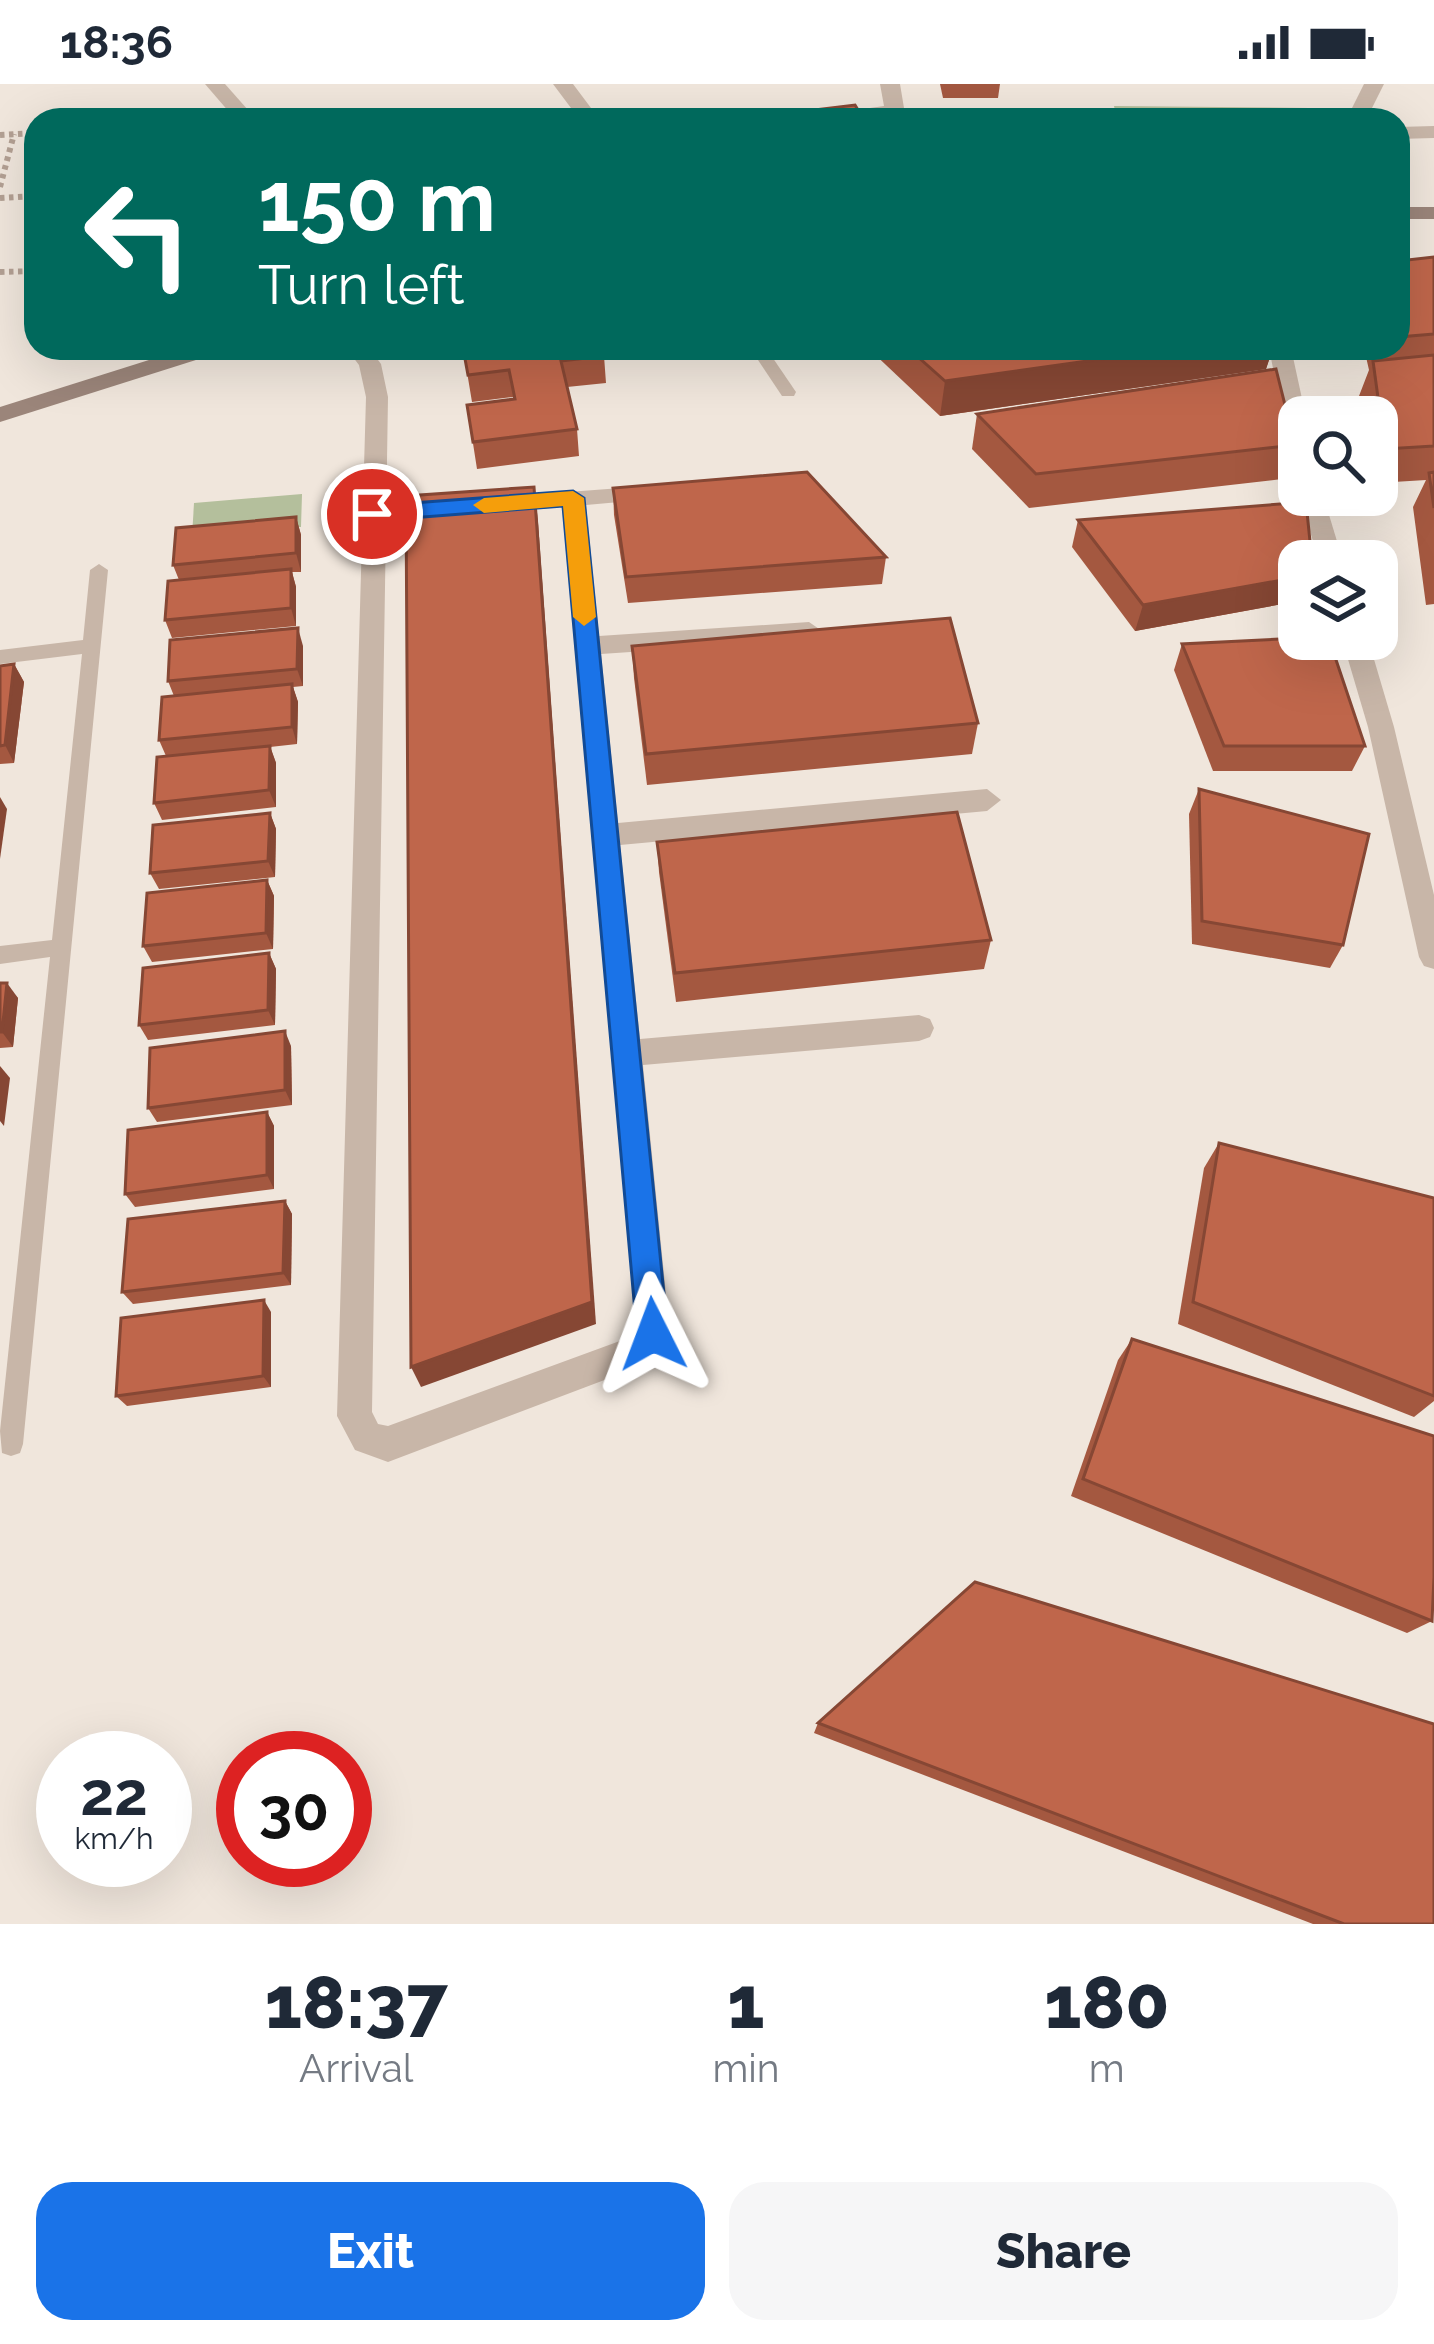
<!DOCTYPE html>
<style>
body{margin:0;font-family:Raleway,sans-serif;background:#f6f6f7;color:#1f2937;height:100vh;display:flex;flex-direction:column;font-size:45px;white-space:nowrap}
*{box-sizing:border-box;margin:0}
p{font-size:39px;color:#747a83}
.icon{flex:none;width:66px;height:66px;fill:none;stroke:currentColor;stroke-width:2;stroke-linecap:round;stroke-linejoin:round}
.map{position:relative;height:1840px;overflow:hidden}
.drawer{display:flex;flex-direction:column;background:#fff;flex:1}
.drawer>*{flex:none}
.top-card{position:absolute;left:24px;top:24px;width:1386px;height:252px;border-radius:36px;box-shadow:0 12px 48px #0002;background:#00695c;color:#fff;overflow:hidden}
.buttons{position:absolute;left:1278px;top:312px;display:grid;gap:24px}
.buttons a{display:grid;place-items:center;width:120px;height:120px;border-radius:24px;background:#fff;box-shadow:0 12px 48px #0002;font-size:60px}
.speed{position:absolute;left:36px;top:1647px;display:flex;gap:24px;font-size:60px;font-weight:700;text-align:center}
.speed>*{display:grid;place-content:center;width:156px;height:156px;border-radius:50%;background:#fff;box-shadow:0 12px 48px #0002;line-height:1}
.speed small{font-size:30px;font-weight:400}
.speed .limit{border:18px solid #d22;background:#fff;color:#111}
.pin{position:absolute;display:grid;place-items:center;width:102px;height:102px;color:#fff;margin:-51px;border:6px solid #fff;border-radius:50%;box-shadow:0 3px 12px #0007}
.me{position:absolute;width:132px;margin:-66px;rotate:357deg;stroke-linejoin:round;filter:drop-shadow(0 0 9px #0008)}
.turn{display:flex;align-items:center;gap:42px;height:252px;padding:0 36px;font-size:54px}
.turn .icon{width:156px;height:156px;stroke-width:2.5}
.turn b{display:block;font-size:84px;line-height:102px}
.eta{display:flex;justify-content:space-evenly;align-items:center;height:204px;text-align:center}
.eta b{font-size:72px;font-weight:800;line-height:84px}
.button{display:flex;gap:24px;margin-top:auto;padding:24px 36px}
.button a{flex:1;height:138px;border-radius:36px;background:#1a73e8;color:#fff;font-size:48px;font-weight:800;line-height:138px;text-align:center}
.button a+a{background:#f6f6f7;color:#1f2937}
.status{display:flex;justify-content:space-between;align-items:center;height:84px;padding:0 60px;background:#fff;direction:ltr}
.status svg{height:33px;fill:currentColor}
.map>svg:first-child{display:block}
.green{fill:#b4bf9c}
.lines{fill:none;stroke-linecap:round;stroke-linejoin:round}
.path{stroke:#b3a093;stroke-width:6;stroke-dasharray:4.5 4.5;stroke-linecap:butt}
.lane{fill:#c8b6a8;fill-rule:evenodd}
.street{fill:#c8b6a8;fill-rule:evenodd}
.secondary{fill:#9b857a;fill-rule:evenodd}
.wall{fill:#a45840}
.shaded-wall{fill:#864734}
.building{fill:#bf664b;stroke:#864734;stroke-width:3}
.route{fill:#1a73e8;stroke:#114b97;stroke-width:3}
.slow{fill:#f59e0b}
</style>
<div class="status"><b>18:36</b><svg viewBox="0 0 49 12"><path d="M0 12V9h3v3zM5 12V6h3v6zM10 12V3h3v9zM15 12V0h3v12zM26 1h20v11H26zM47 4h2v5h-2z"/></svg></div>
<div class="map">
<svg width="1434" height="1840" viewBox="0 0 1434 1840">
<rect width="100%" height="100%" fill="#f0e6dc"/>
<g class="green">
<path d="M1114 22 1309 24 1313 36H1117Z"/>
<path d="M302 410 301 443 192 453 194 419Z"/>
</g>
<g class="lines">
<g class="path">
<path d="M0 51 36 49"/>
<path d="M0 103 14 50"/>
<path d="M0 114 36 112"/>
<path d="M0 188 36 187"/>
</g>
<g class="lane">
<path d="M750 264H766L796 308 794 312H782Z"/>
<path d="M99 480 108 486 23 1360 20 1369 11 1372 2 1369 0 1347 50 873 0 880V862L52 856 82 570 0 580V566L83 556 90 486Z"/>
</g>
<g class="street">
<path d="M205 0H225L257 36H236Z"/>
<path d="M553 0H573L600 36H580Z"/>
<path d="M880 0H900L906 36H818L828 30 884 22Z"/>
<path d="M1364 0H1384L1366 36H1346Z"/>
<path d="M1434 42V54L1398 55V43Z"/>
<path d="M346 264H369L381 280 388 313 372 1328 378 1340 388 1342 628 1254 636 1245 562 423 498 428 489 426V414L661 401 665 407 653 415 586 421 599 552 809 538 822 547 809 556 601 570 618 739 987 705 1001 716 987 727 620 761 640 955 919 931 930 935 934 944 930 953 919 957 643 981 670 1250 652 1278 388 1378 355 1366 337 1332 366 313 359 281Z"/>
<path d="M1269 264H1291L1306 333H1299V364L1287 356Z"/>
<path d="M1299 411H1323L1343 477H1319Z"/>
<path d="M1342 555H1368L1394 643 1434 811V885L1424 882 1419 873 1368 643Z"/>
</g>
<g class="secondary">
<rect x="1398" y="123" width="36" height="12"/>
<path d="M187 264H221L218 269 0 338V323Z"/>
</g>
</g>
<g class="wall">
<path d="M940 0H1000L998 14H943Z"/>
<path d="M1434 173V520L1426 521 1413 423 1426 396 1377 399V333H1362L1359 312 1369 286 1364 264H1398V177Z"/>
<path d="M463 264 604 272 606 299 567 303 577 345 579 372 477 385 467 321 514 316 513 313 472 318Z"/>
<path d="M868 264H1273L1266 285 940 332Z"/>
<path d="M977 330 1295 361 1282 395 1029 424 972 365Z"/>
<path d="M613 404 886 473 882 500 628 519 614 431Z"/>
<path d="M296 433 301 451V488H292L296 503V542L172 554 165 536 179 496 173 481Z"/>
<path d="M1078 436 1299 477V517L1135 547 1072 463Z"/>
<path d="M1182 560 1365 662 1352 687H1213L1174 586Z"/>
<path d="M303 562V602L293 603 298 618 297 660 270 663 276 679V723L162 736 154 719 166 672 159 656 174 612 168 597Z"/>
<path d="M632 562 978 639 972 670 647 701 634 594Z"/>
<path d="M14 580 24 598 14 679 0 680V582Z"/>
<path d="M1199 705 1343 861 1330 884 1192 860 1189 730Z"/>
<path d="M270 729 276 745 275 793 159 805 150 789Z"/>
<path d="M657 758 991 856 984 885 676 918 659 788Z"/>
<path d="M267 796 274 812 273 865 152 878 143 862Z"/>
<path d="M269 869 276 885 275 941 148 956 139 941Z"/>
<path d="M0 899 18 914 13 963 0 964Z"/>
<path d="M291 962 292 1021 157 1038 148 1024Z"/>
<path d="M267 1028 274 1042V1105L135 1123 125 1110Z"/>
<path d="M1219 1059 1434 1114V1317L1414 1333 1178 1240 1204 1084Z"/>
<path d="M285 1117 292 1130 291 1201 133 1220 122 1208Z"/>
<path d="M271 1228V1303L127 1322 116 1312Z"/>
<path d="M1132 1255 1432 1537 1407 1549 1071 1412 1118 1276Z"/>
<path d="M818 1639 1434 1840H1313L814 1649Z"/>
</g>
<g class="shaded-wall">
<path d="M1180 264H1273L1266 285 940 332 945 297Z"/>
<path d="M534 403 538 437 596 1240 421 1303 411 1283Z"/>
<path d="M296 433 301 451V488L296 469Z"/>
<path d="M291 485 296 503V542L291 524Z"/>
<path d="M1299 493V517L1135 547 1143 521Z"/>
<path d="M298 544 303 562V602L297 585Z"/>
<path d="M14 580 24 598 14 679 5 661Z"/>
<path d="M292 600 298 618 297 660 292 643Z"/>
<path d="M270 662 276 679V723L269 706Z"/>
<path d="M0 713 7 725 0 775Z"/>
<path d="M270 729 276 745 275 793 268 777Z"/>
<path d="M267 796 274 812 273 865 266 849Z"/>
<path d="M269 869 276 885 275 941 268 926Z"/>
<path d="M7 899 18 914 13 963 2 948Z"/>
<path d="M285 947 291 962 292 1021 285 1006Z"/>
<path d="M0 982 10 994 4 1042 0 1037Z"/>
<path d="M267 1028 274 1042V1105L267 1091Z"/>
<path d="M285 1117 292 1130 291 1201 283 1189Z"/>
<path d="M264 1216 271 1228V1303L263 1292Z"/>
</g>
<g class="building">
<path d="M855 21 864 36H783L781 30Z"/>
<path d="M1434 173V250L1398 253V177Z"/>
<path d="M463 264H603L604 272 561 277 577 345 473 358 467 321 515 315 509 286 468 291Z"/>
<path d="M908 264H1180L945 297Z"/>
<path d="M1434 271V362L1385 365 1373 277Z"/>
<path d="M1276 285 1295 361 1036 390 977 330Z"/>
<path d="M807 388 886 473 626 493 613 404Z"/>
<path d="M1434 388V424L1429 389Z"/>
<path d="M534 403 592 1218 411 1283 406 412Z"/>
<path d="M1306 418 1312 477H1299V493L1143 521 1078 436Z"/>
<path d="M296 433V469L173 481 176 444Z"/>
<path d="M291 485V524L165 536 168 497Z"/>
<path d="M950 534 978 639 646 670 632 562Z"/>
<path d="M298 544 297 585 168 597 170 556Z"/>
<path d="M1299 554 1329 555 1365 662H1224L1182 560Z"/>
<path d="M14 580 5 661 0 662V582Z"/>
<path d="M292 600V643L159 656 162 613Z"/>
<path d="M270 662 269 706 154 719 157 673Z"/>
<path d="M1199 705 1369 750 1343 861 1202 837Z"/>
<path d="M957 728 991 856 675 889 657 758Z"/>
<path d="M270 729 268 777 150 789 153 741Z"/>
<path d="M267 796 266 849 143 862 147 809Z"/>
<path d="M269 869 268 926 139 941 143 884Z"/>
<path d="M0 899H7L2 948H0Z"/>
<path d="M285 947V1006L148 1024 150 964Z"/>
<path d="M267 1028V1091L125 1110 128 1046Z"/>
<path d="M1219 1059 1434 1114V1312L1193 1218Z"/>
<path d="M285 1117 283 1189 122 1208 128 1135Z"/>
<path d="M264 1216 263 1292 116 1312 121 1234Z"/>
<path d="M1132 1255 1434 1352V1493L1432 1537 1083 1395Z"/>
<path d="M975 1498 1434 1640V1840H1344L818 1639Z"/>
</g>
<path class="route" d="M573 407 584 414 668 1250 664 1260 653 1265 642 1260 637 1250 563 422 372 437 361 430 372 422Z"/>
<path class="slow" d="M573 407 584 414 596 533 584 542 573 533 563 422 484 429 473 421 484 414Z"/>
</svg>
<div class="buttons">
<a><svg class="icon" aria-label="search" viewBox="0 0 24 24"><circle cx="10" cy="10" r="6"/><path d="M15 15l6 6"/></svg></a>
<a><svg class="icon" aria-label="layers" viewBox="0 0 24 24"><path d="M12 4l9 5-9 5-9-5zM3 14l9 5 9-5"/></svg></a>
</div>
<div class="speed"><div>22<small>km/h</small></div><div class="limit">30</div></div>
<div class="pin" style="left:372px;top:430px;background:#d93025"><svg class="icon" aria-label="arrive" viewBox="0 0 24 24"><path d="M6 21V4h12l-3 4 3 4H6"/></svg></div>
<svg class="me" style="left:653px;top:1250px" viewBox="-20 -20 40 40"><path d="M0-17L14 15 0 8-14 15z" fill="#1a73e8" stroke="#fff" stroke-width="4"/></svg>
<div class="top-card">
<div class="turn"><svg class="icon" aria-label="left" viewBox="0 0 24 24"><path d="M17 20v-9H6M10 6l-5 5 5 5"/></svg><div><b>150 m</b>Turn left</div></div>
</div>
</div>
<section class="drawer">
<div class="eta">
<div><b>18:37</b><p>Arrival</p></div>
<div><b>1</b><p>min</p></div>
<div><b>180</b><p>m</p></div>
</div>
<div class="button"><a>Exit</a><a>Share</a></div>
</section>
